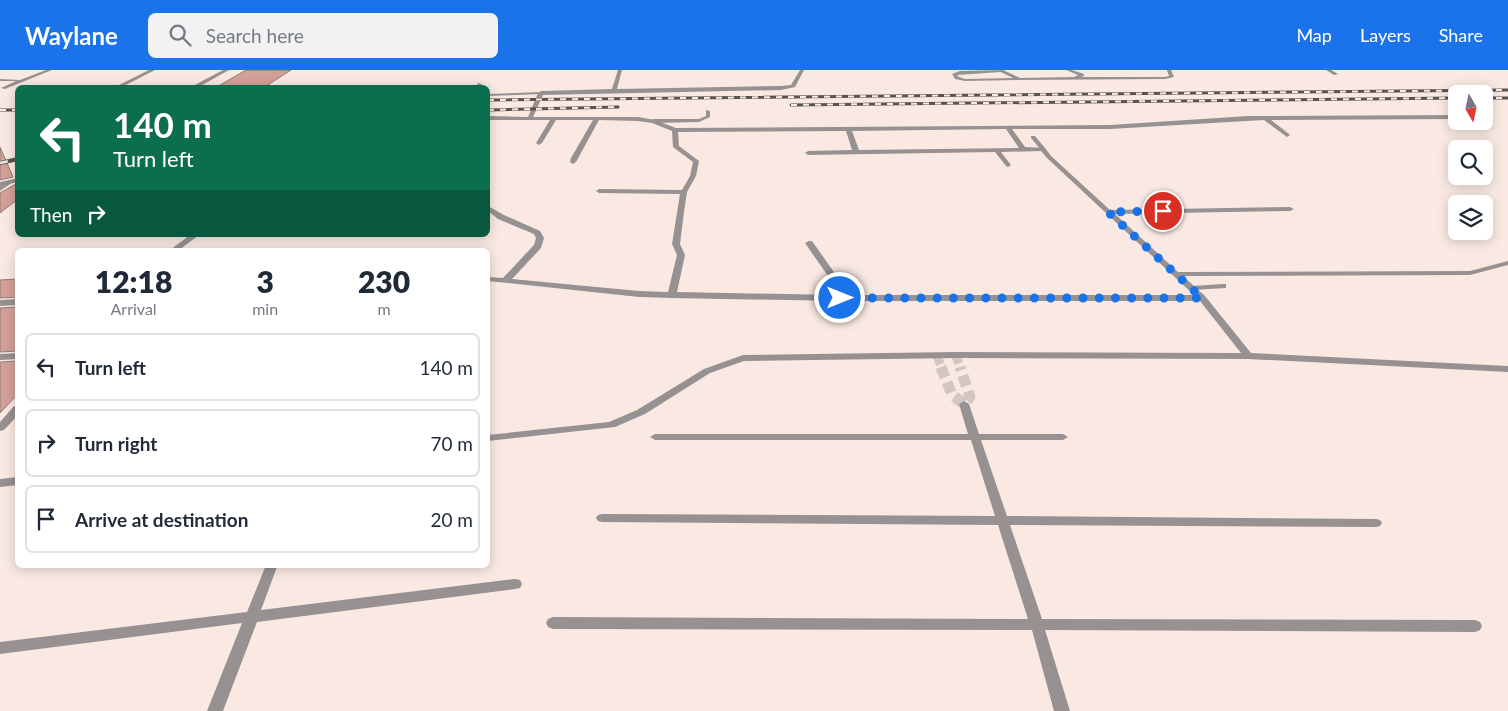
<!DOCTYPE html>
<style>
body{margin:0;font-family:Lato,sans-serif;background:#f2f2f3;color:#1f2937;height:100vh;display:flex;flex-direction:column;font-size:19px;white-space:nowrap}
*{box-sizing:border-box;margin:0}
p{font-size:16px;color:#747a83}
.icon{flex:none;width:28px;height:28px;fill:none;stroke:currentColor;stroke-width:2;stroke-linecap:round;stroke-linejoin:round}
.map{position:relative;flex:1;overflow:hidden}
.panel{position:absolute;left:15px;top:178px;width:475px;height:320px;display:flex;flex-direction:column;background:#fff;border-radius:8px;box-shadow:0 2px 12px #0003}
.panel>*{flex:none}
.top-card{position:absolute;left:15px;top:15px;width:475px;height:152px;border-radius:8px;box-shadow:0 2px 12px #0003;background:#0b6e4f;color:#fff;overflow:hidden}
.needle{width:32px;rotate:171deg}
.fabs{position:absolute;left:1448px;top:15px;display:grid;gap:10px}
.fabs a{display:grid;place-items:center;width:45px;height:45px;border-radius:8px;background:#fff;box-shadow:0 2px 12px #0003;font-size:25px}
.pin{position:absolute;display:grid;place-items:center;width:42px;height:42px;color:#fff;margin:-21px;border:2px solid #fff;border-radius:50%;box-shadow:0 1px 5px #0007}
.me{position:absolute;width:55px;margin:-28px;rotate:90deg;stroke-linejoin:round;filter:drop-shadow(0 0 4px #0008)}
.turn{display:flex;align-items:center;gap:18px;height:105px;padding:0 15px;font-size:22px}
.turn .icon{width:65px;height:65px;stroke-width:2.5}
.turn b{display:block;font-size:35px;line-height:42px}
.then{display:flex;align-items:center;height:48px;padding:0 15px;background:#0003;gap:10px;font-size:19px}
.eta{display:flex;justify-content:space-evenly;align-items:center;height:85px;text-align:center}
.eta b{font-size:30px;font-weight:800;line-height:35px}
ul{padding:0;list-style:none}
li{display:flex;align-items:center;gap:15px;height:68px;margin:0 10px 8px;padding:0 5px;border:2px solid #e0e1e3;border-radius:8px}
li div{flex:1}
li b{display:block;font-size:19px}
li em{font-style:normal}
header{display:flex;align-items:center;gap:30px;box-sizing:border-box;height:70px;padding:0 25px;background:#1a73e8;color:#fff}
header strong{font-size:24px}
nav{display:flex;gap:28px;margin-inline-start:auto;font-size:18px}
.search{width:350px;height:45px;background:#f2f2f3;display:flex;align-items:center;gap:12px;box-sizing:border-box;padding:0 18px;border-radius:8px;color:#747a83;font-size:19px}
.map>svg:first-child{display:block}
.building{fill:#d3a098;stroke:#8c7c7a}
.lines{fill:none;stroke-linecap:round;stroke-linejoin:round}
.street-tunnel-far1{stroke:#d4c6c0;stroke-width:9;stroke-dasharray:9 4.5;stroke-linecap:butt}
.street-tunnel{stroke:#d4c6c0;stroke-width:11;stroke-dasharray:11 5.5;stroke-linecap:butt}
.lane{fill:#989191;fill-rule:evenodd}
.street{fill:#989191;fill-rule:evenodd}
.rail-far1-casing{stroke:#5a524f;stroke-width:3}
.rail-casing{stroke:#5a524f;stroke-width:4}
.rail-far1{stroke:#f9e9e2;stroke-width:2;stroke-dasharray:6;stroke-linecap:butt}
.rail{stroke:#f9e9e2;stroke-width:2.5;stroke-dasharray:8;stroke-linecap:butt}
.route{stroke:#1a73e8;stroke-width:9;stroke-dasharray:0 16.2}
</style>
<header>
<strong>Waylane</strong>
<div class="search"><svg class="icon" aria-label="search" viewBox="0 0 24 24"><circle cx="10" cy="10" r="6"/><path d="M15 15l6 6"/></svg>Search here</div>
<nav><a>Map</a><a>Layers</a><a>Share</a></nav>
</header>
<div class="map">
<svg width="1508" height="641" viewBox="0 0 1508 641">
<rect width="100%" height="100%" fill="#f9e9e2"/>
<g class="building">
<path d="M246 0H291L263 18H215Z"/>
<path d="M0 77 13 107 0 110Z"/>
<path d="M16 114 18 129 0 143V123Z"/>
<path d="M18 209V227L0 228V210Z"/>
<path d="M18 237V281L0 282V238Z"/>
<path d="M18 291V324L0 343V292Z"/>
</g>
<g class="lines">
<g class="street-tunnel-far1">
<path d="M956 285 960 298"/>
<path d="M937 286 942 298"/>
</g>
<path class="street-tunnel" d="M941 297 952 325 964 334 970 327 960 297"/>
<g class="lane">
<path d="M46 0H52L5 19 1 18 16 11H0V9L20 10Z"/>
<path d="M1003 0 1020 8 1074 7 1078 5 1066 0H1072L1084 4V6L1081 7H1165L1169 6 1167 0H1171L1174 7 1165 9 1017 10 965 11 955 9 952 4 960 1ZM1001 2 1013 8 965 9 959 7 957 5Z"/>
<path d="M1326 0H1331L1338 4 1334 5Z"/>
<path d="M478 13 482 14 480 18H475Z"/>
<path d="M541 22 543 23V24L488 26V24Z"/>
<path d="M706 40 710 41V47L699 52 653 53 650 51 653 49H699L706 46Z"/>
<path d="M1031 66H1035L1045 78V80H1041L1031 68Z"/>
<path d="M8 111 13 112 0 121V116Z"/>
<path d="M1223 214H1226V218L1192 220 1188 218 1192 216Z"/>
</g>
<g class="street">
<path d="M149 0H155L120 18H113Z"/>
<path d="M223 0H229L197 18 191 17Z"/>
<path d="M618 0H622L617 19 781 16 791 15 800 0H804L795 17 781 20 543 25 533 47H638L655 50 676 58 1110 55 1248 46 1456 45V49L1271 50 1289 64 1290 65 1287 67 1264 50 1110 59H1012L1025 77 1045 78 1051 86 1110 140 1290 137 1294 139 1290 141 1115 144 1178 202 1470 201 1508 191V195L1470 205 1183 206 1205 226 1251 283 1508 296V302L1248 289 956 288 744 291 710 303 645 344 615 357 488 371V365L609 352 637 340 704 299 743 285 956 282 1241 283 1200 231H840L672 228 639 227 488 211V207L503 208 534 175 536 168 534 164 498 149 488 141V136L504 145 540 161 544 168 541 178 512 209 639 221 668 222 677 185 672 174 680 124 599 123 596 121 599 119 682 120 690 106 693 92 673 77 672 61 652 53 638 51 599 50 576 92 573 94 570 92 571 88 593 50H556L542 73 539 75 536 73 550 50H488V46L528 47 538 23 541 21 612 19ZM1006 59 1019 78 859 80 852 61ZM846 61 852 80 808 81 805 83 808 85 995 82 1006 96 1008 97 1011 95 1001 82 1041 81 1047 88 1194 225H844L836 205 812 171H809L805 173 828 206 835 225 677 222 685 185 680 174 684 142 687 122 696 106 699 91 679 76 678 62Z"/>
<path d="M18 108V112L0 116V112Z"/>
<path d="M190 165H199L179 180H170Z"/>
<path d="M18 229V235L0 236V230Z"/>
<path d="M18 283V289L0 290V284Z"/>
<path d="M964 331 969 334 979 364H1063L1068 367 1063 370H981L1007 446 1376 449 1380 450 1382 453 1380 456 1376 457 1010 455 1042 549 1475 550 1480 552 1482 556 1480 560 1475 562 1045 560 1070 641H1054L1032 560 553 559 548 557 546 553 548 549 553 547 1028 549 998 455 602 452 598 451 596 448 598 445 602 444 995 446 971 370H655L650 367 655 364H968L959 334Z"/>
<path d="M18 335V345L4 360 0 361V352L14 336Z"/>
<path d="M18 407V415L0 417V409Z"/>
<path d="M266 495H276L277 497 261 540 515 509 520 510 522 514 520 518 515 519 257 552 223 641H207L242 553 0 584V572L247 542Z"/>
</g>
<g class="rail-far1-casing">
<g id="rail-far1">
<path d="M1484 28H1508"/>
<path d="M488 30 1508 20"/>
<path d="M791 35 1456 28"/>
<path d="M0 40H18"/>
<path d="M488 40 618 37"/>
</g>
</g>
<g class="rail-casing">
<path id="rail" d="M0 93 18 89"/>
</g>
<use href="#rail-far1" class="rail-far1"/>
<use href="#rail" class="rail"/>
</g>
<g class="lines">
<path class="route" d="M840 228H1202L1108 142 1163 141"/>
</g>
</svg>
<div class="fabs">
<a><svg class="needle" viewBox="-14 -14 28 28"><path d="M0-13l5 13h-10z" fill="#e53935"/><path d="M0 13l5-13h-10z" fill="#747a83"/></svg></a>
<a><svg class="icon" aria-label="search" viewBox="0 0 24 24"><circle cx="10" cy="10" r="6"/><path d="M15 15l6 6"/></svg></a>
<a><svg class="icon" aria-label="layers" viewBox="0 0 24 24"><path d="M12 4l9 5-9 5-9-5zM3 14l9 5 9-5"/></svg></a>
</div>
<div class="pin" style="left:1163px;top:141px;background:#d93025"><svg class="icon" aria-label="arrive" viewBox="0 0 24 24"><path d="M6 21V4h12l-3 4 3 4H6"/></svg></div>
<svg class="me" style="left:840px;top:228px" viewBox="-20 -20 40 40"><circle r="17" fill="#1a73e8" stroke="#fff" stroke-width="3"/><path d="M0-11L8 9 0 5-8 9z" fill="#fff"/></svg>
<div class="top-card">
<div class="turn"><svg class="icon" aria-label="left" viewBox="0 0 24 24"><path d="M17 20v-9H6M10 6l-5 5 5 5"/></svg><div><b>140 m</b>Turn left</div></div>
<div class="then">Then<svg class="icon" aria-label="right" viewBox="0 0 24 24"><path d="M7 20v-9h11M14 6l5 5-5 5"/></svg></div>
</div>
<section class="panel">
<div class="eta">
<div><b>12:18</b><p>Arrival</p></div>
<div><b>3</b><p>min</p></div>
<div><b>230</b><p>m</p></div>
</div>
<ul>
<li><svg class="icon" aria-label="left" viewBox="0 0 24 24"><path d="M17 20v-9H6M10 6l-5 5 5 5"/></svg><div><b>Turn left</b></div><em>140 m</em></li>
<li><svg class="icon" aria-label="right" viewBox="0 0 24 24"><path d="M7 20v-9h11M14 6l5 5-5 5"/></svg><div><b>Turn right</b></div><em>70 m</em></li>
<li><svg class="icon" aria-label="arrive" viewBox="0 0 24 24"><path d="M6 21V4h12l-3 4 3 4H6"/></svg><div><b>Arrive at destination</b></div><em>20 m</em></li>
</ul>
</section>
</div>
